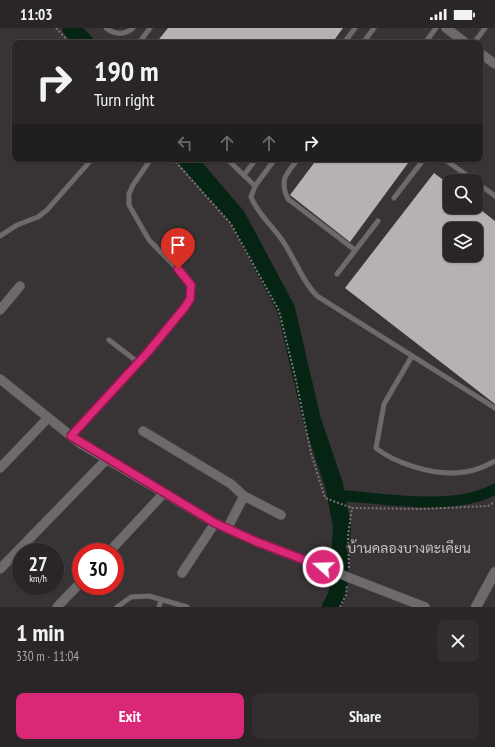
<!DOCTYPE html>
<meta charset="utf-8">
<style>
body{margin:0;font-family:"PT Sans Narrow",Sarabun,sans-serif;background:#322e2f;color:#f1f3f6;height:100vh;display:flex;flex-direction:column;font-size:15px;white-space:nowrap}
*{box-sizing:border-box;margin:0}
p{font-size:13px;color:#a5a5a7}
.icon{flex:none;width:22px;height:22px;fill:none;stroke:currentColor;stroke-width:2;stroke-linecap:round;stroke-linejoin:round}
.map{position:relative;height:579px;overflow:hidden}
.details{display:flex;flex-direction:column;background:#2a2627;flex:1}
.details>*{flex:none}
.hud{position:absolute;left:12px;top:12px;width:471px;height:122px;border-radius:8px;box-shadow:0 1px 3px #0004,0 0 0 1px #464344;background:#2a2627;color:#f1f3f6;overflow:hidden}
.fabs{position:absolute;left:443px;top:146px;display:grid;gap:8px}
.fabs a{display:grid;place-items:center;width:40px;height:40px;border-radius:8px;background:#2a2627;box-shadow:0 1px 3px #0004,0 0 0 1px #464344;font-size:20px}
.speed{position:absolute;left:12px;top:515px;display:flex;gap:8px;font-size:20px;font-weight:700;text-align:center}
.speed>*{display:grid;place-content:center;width:52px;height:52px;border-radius:50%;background:#2a2627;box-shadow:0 1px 3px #0004,0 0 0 1px #464344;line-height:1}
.speed small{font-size:10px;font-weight:400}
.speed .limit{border:6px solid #d22;background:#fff;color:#111}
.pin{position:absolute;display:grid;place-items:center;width:34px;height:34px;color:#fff;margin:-41px -17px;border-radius:50% 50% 50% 0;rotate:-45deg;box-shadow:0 0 4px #0007}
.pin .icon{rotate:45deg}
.me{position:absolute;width:44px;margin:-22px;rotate:290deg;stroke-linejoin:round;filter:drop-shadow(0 0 3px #0008)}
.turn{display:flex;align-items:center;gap:14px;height:84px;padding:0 16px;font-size:18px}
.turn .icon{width:52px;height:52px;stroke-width:2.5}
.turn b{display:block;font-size:28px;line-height:34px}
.lanes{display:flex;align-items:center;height:38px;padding:0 16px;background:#0003;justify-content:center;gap:20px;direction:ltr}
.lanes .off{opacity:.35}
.round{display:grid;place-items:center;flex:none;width:42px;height:42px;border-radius:8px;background:#322e2f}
.head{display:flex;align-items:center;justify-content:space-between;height:68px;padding:0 16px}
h1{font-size:24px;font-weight:800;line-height:30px}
.action{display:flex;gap:8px;margin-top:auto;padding:8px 16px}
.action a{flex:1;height:46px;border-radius:8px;background:#db2777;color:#fff;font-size:16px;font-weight:800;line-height:46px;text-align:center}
.action a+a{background:#322e2f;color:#f1f3f6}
.status{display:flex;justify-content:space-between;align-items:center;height:28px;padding:0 20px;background:#2a2627;direction:ltr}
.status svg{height:11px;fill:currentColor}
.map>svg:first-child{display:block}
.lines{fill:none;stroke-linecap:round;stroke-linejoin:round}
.canal{stroke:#062413;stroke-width:11}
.river{stroke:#062413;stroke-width:18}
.building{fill:#b7b1b2;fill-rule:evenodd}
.service-casing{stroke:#555253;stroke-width:5.5}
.minor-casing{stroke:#555253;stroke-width:10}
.secondary-casing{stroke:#555253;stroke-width:11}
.path{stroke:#7a7576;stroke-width:2;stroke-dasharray:2 2;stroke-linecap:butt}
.service{stroke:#6e696a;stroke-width:4.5}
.minor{stroke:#6e696a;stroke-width:9}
.secondary{stroke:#6e696a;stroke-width:10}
.minor-bridge-casing{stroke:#555253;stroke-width:10;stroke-linecap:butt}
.minor-bridge{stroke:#6e696a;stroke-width:9}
.route-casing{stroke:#8e194d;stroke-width:10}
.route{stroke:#db2777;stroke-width:7}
.labels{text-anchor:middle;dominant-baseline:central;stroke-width:4;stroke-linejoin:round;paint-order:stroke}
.quarter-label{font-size:14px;fill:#c6c0c1;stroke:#383334}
</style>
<div class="status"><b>11:03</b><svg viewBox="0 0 49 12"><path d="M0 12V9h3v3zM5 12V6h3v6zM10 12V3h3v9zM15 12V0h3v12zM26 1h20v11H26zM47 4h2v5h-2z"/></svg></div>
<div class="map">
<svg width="495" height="579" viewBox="0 0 495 579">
<rect width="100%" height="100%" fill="#383334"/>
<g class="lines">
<path class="canal" d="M336 467C381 470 456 484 495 461"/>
<g class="river">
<path d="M71 0 85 15"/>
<path d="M187 131 237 189 286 281 312 392 334 457 342 498 338 565 331 579"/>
</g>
</g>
<g class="building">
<path d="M168 0H343L332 15H156Z"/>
<path d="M317 131H411L350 214 290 167Z"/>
<path d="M434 145 450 157V179H477L495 193V376L345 260ZM450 201H476V227H450Z"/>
</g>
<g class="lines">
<g class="service-casing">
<g id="service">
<path d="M106 0C115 7 125 7 133 0"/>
<path d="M139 15 150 0"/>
<path d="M344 15 355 0"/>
<path d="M363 15 374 0"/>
<path d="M425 15 436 0"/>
<path d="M474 15 485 0"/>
<path d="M227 131 255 158"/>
<path d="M275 131 255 158 251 169C258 187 274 199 284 215 296 233 302 253 317 268L495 380"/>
<path d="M298 131C286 146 279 152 288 171L355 222"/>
<path d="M444 131 475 153"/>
<path d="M244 147 256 131"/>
<path d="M476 154 495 168"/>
<path d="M394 170 424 131"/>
<path d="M0 208 17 197 38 189 47 182 92 131"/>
<path d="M337 246 378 193"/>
<path d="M109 312 139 335"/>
<path d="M412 328 384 376 376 420C394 435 431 446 454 445 468 445 483 440 495 433"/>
<path d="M71 408 148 324 185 279 192 263 187 251 149 212 129 177V166L133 157 151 131"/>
<path d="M117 579 131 569 149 568 187 579"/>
<path d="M159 579 161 572"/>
</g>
</g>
<g class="minor-casing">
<g id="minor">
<path d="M446 0 466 15"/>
<path d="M480 25 495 36"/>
<path d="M0 282 20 258"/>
<path d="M0 351 81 416 215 495 257 514 336 544"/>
<path d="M143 403 231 456 244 468 227 501"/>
<path d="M0 440 48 390"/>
<path d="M244 468 281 487"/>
<path d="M109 524 164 465"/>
<path d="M0 541 107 431"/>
<path d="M182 545 215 495"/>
<path d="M350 550 425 579"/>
<path d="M57 579 81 554"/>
</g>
</g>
<g class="secondary-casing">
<path id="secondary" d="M476 579 495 544"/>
</g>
<g class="path">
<path d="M56 0 70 15"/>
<path d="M173 131 231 196 279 283 295 348 311 425 325 470 352 480"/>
<path d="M349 540 348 508 352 480 422 481 488 478 495 474"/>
<path d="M340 579 346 567 347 558"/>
</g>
<use href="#service" class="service"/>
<use href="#minor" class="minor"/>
<use href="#secondary" class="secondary"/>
<g class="minor-bridge-casing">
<path id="minor-bridge" d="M336 544 350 550"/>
</g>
<use href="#minor-bridge" class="minor-bridge"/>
</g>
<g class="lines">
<g class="route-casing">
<path id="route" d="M178 241 191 257 190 271 185 279 148 324 71 408 215 495 257 514 323 539"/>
</g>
<use href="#route" class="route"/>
</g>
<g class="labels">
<g class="quarter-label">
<text x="409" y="520">บ้านคลองบางตะเคียน</text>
</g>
</g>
</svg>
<div class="fabs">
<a><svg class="icon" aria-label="search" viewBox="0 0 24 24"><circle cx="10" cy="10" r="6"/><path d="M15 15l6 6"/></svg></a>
<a><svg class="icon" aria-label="layers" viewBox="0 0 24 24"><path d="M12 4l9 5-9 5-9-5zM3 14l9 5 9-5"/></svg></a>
</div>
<div class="speed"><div>27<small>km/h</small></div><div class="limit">30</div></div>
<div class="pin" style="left:178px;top:241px;background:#d93025"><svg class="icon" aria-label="arrive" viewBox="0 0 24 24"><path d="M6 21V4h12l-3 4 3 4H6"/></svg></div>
<svg class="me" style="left:323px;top:539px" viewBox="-20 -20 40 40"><circle r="17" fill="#db2777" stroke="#fff" stroke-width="3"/><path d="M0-11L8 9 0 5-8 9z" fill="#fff"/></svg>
<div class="hud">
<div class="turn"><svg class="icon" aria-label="right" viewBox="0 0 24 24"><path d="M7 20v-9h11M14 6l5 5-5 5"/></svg><div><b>190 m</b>Turn right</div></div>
<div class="lanes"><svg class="icon off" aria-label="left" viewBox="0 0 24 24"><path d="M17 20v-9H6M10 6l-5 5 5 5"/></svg><svg class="icon off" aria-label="ahead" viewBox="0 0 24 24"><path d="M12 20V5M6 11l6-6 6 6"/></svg><svg class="icon off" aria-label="ahead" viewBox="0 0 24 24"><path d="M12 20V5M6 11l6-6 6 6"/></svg><svg class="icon" aria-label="right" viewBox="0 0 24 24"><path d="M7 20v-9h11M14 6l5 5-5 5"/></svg></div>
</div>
</div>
<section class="details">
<div class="head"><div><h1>1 min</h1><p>330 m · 11:04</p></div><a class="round"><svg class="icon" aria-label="close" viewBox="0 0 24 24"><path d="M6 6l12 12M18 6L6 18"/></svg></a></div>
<div class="action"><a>Exit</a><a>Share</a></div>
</section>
